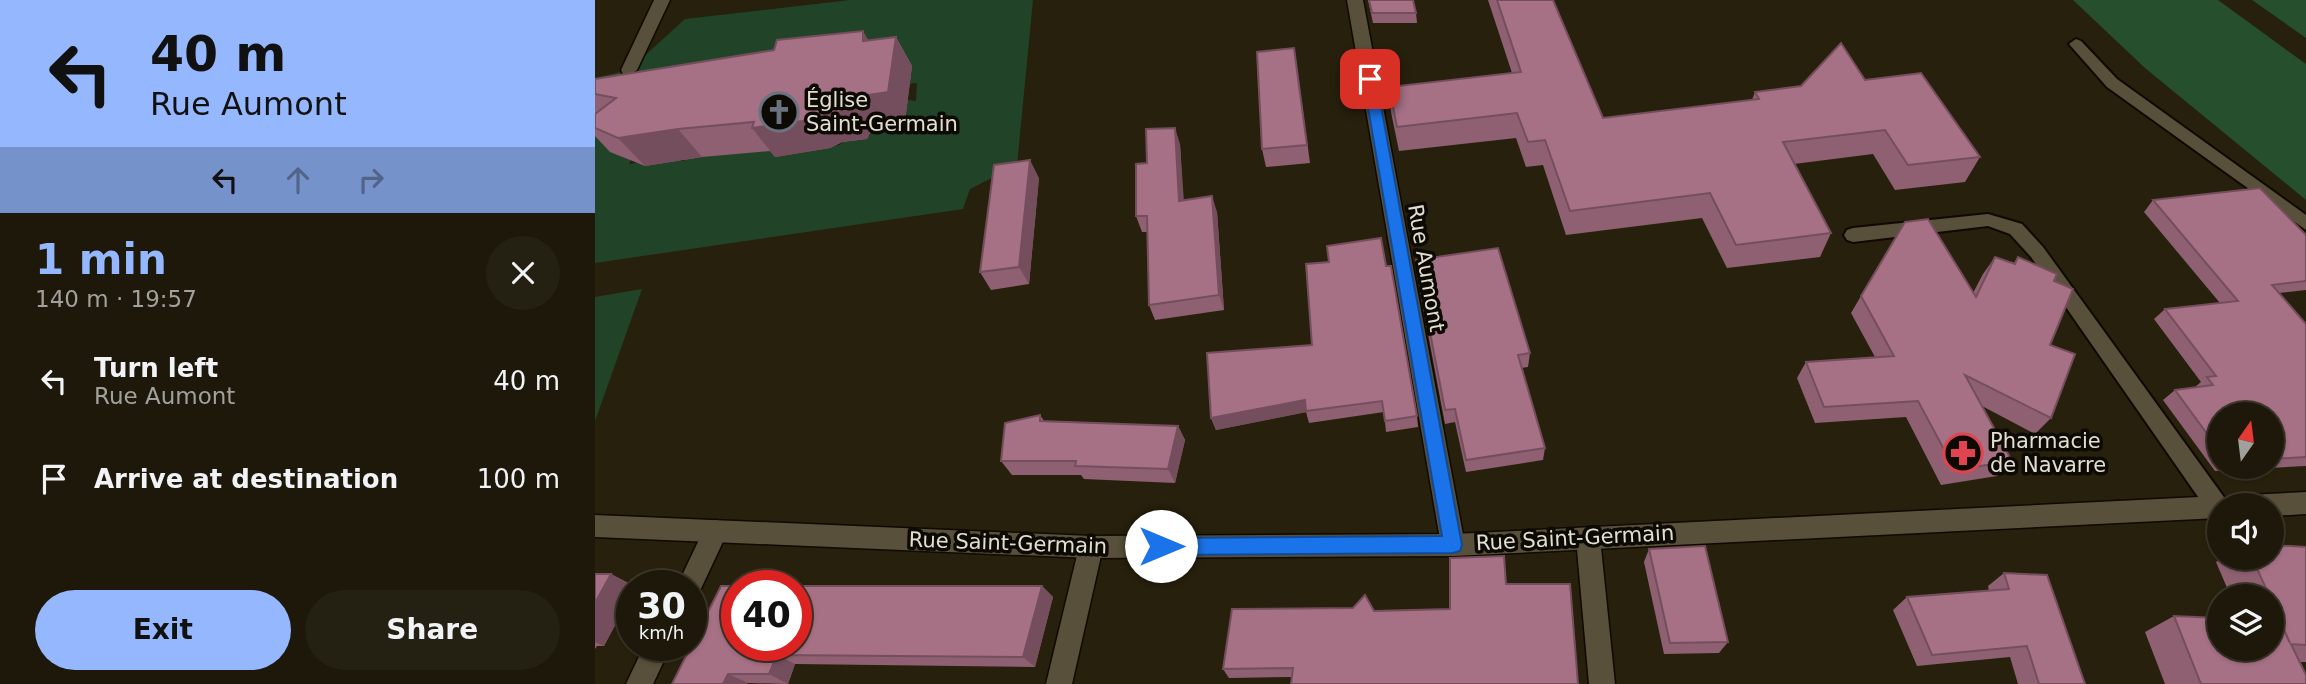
<!DOCTYPE html>
<meta charset="utf-8">
<style>
body{margin:0;font-family:"DejaVu Sans",sans-serif;background:#252112;color:#f1f3f6;height:100vh;display:flex;flex-direction:column;font-size:26px;white-space:nowrap}
*{box-sizing:border-box;margin:0}
p{font-size:23px;color:#a0a09c}
.icon{flex:none;width:38px;height:38px;fill:none;stroke:currentColor;stroke-width:2;stroke-linecap:round;stroke-linejoin:round}
.map{position:relative;flex:1;overflow:hidden}
.sheet{display:flex;flex-direction:column;background:#1d1809;width:595px}
.sheet>*{flex:none}
.top-card{background:#94b7fd;color:#111;overflow:hidden}
.needle{width:46px;rotate:14deg}
.buttons{position:absolute;left:1612px;top:402px;display:grid;gap:14px}
.buttons a{display:grid;place-items:center;width:77px;height:77px;border-radius:50%;background:#1d1809;box-shadow:0 2px 5px #0004,0 0 0 2px #3b372a;font-size:35px}
.speed{position:absolute;left:21px;top:570px;display:flex;gap:14px;font-size:35px;font-weight:700;text-align:center}
.speed>*{display:grid;place-content:center;width:91px;height:91px;border-radius:50%;background:#1d1809;box-shadow:0 2px 5px #0004,0 0 0 2px #3b372a;line-height:1}
.speed small{font-size:18px;font-weight:400}
.speed .limit{border:10px solid #d22;background:#fff;color:#111}
.pin{position:absolute;display:grid;place-items:center;width:60px;height:60px;color:#fff;margin:-30px;border-radius:14px;box-shadow:0 4px 10px #0006}
.me{position:absolute;width:77px;margin:-38px;rotate:90deg;stroke-linejoin:round;filter:drop-shadow(0 0 5px #0008)}
.turn{display:flex;align-items:center;gap:24px;height:147px;padding:0 35px;font-size:32px}
.turn .icon{width:91px;height:91px;stroke-width:2.5}
.turn b{display:block;font-size:49px;line-height:60px}
.lanes{display:flex;align-items:center;height:66px;padding:0 35px;background:#0003;justify-content:center;gap:35px;direction:ltr}
.lanes .off{opacity:.35}
.round{display:grid;place-items:center;flex:none;width:74px;height:74px;border-radius:37px;background:#252112}
.summary{display:flex;align-items:center;justify-content:space-between;height:119px;padding:0 35px}
h1{font-size:42px;font-weight:700;line-height:52px;color:#94b7fd}
.action{display:flex;gap:14px;margin-top:auto;padding:14px 35px}
.action a{flex:1;height:80px;border-radius:42px;background:#94b7fd;color:#111;font-size:28px;font-weight:700;line-height:80px;text-align:center}
.action a+a{background:#252112;color:#f1f3f6}
ul{padding:0;list-style:none}
li{display:flex;align-items:center;gap:21px;height:98px;padding:0 35px}
li div{flex:1}
li b{display:block;font-size:26px}
li em{font-style:normal}
main{display:flex;flex:1;min-height:0}
.map>svg:first-child{display:block}
.green{fill:#214428;fill-rule:evenodd}
.forest{fill:#254f2d}
.lines{fill:none;stroke-linecap:round;stroke-linejoin:round}
.service-casing{stroke:#100900;stroke-width:4}
.minor-casing{stroke:#100900;stroke-width:3}
.tertiary-casing{stroke:#100900;stroke-width:3}
.service{fill:#58503a;fill-rule:evenodd}
.minor{fill:#58503a;fill-rule:evenodd}
.tertiary{fill:#58503a;fill-rule:evenodd}
.wall{fill:#8f6072;fill-rule:evenodd}
.shaded-wall{fill:#744e5d}
.building{fill:#a67085;stroke:#744e5d;stroke-width:2}
.route{fill:#1a73e8;stroke:#114b97;stroke-width:2}
.labels{text-anchor:middle;dominant-baseline:central;stroke-width:7;stroke-linejoin:round;paint-order:stroke}
.poi-label{font-size:21px;fill:#e2ded1;stroke:#0d0a04;text-anchor:start}
.street-label{font-size:21px;fill:#e2ded1;stroke:#0d0a04}
</style>
<main>
<section class="sheet">
<div class="top-card">
<div class="turn"><svg class="icon" aria-label="left" viewBox="0 0 24 24"><path d="M17 20v-9H6M10 6l-5 5 5 5"/></svg><div><b>40 m</b>Rue Aumont</div></div>
<div class="lanes"><svg class="icon" aria-label="left" viewBox="0 0 24 24"><path d="M17 20v-9H6M10 6l-5 5 5 5"/></svg><svg class="icon off" aria-label="ahead" viewBox="0 0 24 24"><path d="M12 20V5M6 11l6-6 6 6"/></svg><svg class="icon off" aria-label="right" viewBox="0 0 24 24"><path d="M7 20v-9h11M14 6l5 5-5 5"/></svg></div>
</div>
<div class="summary"><div><h1>1 min</h1><p>140 m · 19:57</p></div><a class="round"><svg class="icon" aria-label="close" viewBox="0 0 24 24"><path d="M6 6l12 12M18 6L6 18"/></svg></a></div>
<ul>
<li><svg class="icon" aria-label="left" viewBox="0 0 24 24"><path d="M17 20v-9H6M10 6l-5 5 5 5"/></svg><div><b>Turn left</b><p>Rue Aumont</p></div><em>40 m</em></li>
<li><svg class="icon" aria-label="arrive" viewBox="0 0 24 24"><path d="M6 21V4h12l-3 4 3 4H6"/></svg><div><b>Arrive at destination</b></div><em>100 m</em></li>
</ul>
<div class="action"><a>Exit</a><a>Share</a></div>
</section>
<div class="map">
<svg width="1711" height="684" viewBox="0 0 1711 684">
<rect width="100%" height="100%" fill="#27200c"/>
<g class="green">
<path d="M255 0H438L422 165 375 189 368 209 0 263V78L34 70 90 19ZM319 83H322L321 101 313 100 274 127V133L276 135 251 139 244 145 114 152 113 156H91L89 161H83L85 156 34 164 43 146Z"/>
<path d="M47 289 0 421V297Z"/>
</g>
<g class="forest">
<path d="M1478 0H1623L1711 64V200L1550 68Z"/>
<path d="M1657 0H1711V38Z"/>
</g>
<g class="lines">
<g class="service-casing">
<g id="service">
<path d="M1481 39 1486 41 1522 79 1711 215V230L1512 87 1474 44Z"/>
<path d="M1393 214 1427 224 1448 247 1631 500 1633 506H1624V517L1615 514 1436 257 1415 234 1393 226 1258 242 1252 240 1249 235 1252 230 1258 228Z"/>
</g>
</g>
<g class="minor-casing">
<g id="minor">
<path d="M59 0H75L42 70 34 75 28 74 26 70Z"/>
<path d="M752 0H768L870 545 867 553 858 556 849 553 846 545Z"/>
<path d="M121 520 130 523 133 531 103 595 96 597V586H82L112 523Z"/>
<path d="M993 527 1002 530 1005 538 1020 684H994L981 538 984 530Z"/>
<path d="M496 536 505 539 508 547 477 684H451L484 547 487 539Z"/>
<path d="M49 646H76L58 684H31Z"/>
</g>
</g>
<g class="tertiary-casing">
<g id="tertiary">
<path d="M1711 492V514L1676 516V506H1640L1644 498 1652 495Z"/>
<path d="M1624 496 1632 499 1635 506H1624V518L858 556 496 558 0 537V515L496 536 858 534Z"/>
</g>
</g>
<use href="#service" class="service"/>
<use href="#minor" class="minor"/>
<use href="#tertiary" class="tertiary"/>
</g>
<g class="wall">
<path d="M773 0H818L821 13 822 23H778Z"/>
<path d="M893 0H958L1008 118 1157 100 1160 92 1270 80 1385 157 1370 182 1300 190 1278 154 1199 164 1236 233 1225 257 1132 268 1107 218 971 235 948 165 931 167 921 138 804 151 796 112 794 87 917 73Z"/>
<path d="M301 37 317 66 310 121 279 126 272 139 247 142 235 148 180 157 175 151 107 157 50 166 15 152 0 136V79Z"/>
<path d="M702 67 715 163 671 167 667 149Z"/>
<path d="M585 144 588 200 622 212 629 310 560 320 554 305 552 232H547L541 216 552 163Z"/>
<path d="M444 178 434 284 396 290 385 272Z"/>
<path d="M1558 200 1711 235V290L1684 293 1711 324V466L1620 471 1568 400 1580 390 1600 387 1606 382 1559 319 1570 309 1625 303 1549 212ZM1624 415H1676V467H1624Z"/>
<path d="M1400 257 1418 264 1423 257 1459 281 1455 345 1456 418 1440 434 1387 406 1417 461 1402 476 1346 485 1311 417 1220 423 1202 378 1211 362 1280 357 1256 313 1266 296 1378 293 1388 274Z"/>
<path d="M821 260 935 353 933 367 926 368 950 448 948 460 871 472 860 422 850 424 822 275Z"/>
<path d="M791 266 822 416 823 427 791 432 789 412 714 423 711 412 621 430 616 418 717 345Z"/>
<path d="M445 415 449 421 583 426 590 440 580 483 489 479 486 475H417L406 461Z"/>
<path d="M1711 547V662H1705L1711 684H1570L1550 632 1579 616 1676 649V597H1636L1621 562 1627 558H1676Z"/>
<path d="M1054 549 1133 642 1124 653 1069 654 1049 562Z"/>
<path d="M909 556 911 584H975L983 684H696V677L634 678 628 669 637 609 758 608 770 595 779 611 855 609V558Z"/>
<path d="M1409 573 1490 684H1423L1415 657 1322 666 1298 610 1312 597 1394 591 1393 586Z"/>
<path d="M0 574H16L39 586H37V593L9 646H2L0 649Z"/>
<path d="M126 586H447L458 597 440 667 200 664 193 684 153 683 77 684Z"/>
</g>
<g class="shaded-wall">
<path d="M268 31 285 60 268 41Z"/>
<path d="M301 37 317 66 310 121 279 126 272 139 247 142 235 148 180 157 157 128 261 97Z"/>
<path d="M580 128 585 144 590 217 584 201Z"/>
<path d="M83 129 107 157 50 166 23 138Z"/>
<path d="M435 160 444 178 434 284 424 267Z"/>
<path d="M617 196 622 212 629 310 624 295Z"/>
<path d="M710 400 712 412 621 430 616 418Z"/>
<path d="M583 426 590 440 580 483 573 469Z"/>
<path d="M16 574 39 586H37V593L9 646 0 642V603Z"/>
<path d="M447 586 458 597 440 667 428 657Z"/>
<path d="M182 655 200 664 193 684 174 674Z"/>
<path d="M133 674 153 683 152 684H128Z"/>
</g>
<g class="building">
<path d="M774 0H818L821 13H777Z"/>
<path d="M902 0H958L1008 118 1164 99 1160 92 1206 86 1246 43 1270 80 1326 73 1385 157 1313 165 1290 130 1188 142 1236 233 1141 245 1115 193 975 211 950 140 933 142 922 113 802 127 794 87 926 72Z"/>
<path d="M268 31V41L301 37 293 92 261 97 253 111 228 114 215 120 157 128 159 122 83 129 23 138 0 128V114L21 98 0 94V79L179 50 182 40Z"/>
<path d="M699 48 712 145 667 149 662 52Z"/>
<path d="M580 128 584 201 617 196 624 295 554 305 552 216H541V164L552 163 551 129Z"/>
<path d="M435 160 424 267 385 272 399 165Z"/>
<path d="M1665 188 1711 235V281L1677 285 1711 324V457L1676 459V415H1624V450L1580 390 1618 385 1612 377 1621 376 1570 309 1643 301 1558 200Z"/>
<path d="M1333 219 1381 297 1400 257 1420 264 1423 257 1462 274 1459 281 1478 289 1455 345 1480 354 1456 418 1370 375 1417 461 1360 470 1323 401 1229 407 1211 362 1299 356 1266 296 1310 222Z"/>
<path d="M786 238 791 266H796L822 416 790 421 787 401 711 411 710 400 616 418 612 353 717 345 711 264 734 262 732 246Z"/>
<path d="M903 248 935 353 923 355 950 448 871 460 860 409 850 410 821 260Z"/>
<path d="M445 415V421L583 426 573 469 480 466 481 461H406L410 423Z"/>
<path d="M1676 545 1711 547V645L1696 644 1711 675V684H1606L1579 616 1624 618V649H1676V621L1685 622 1695 643 1676 601V597H1675L1657 558H1676Z"/>
<path d="M1110 546 1133 642 1075 643 1054 549Z"/>
<path d="M909 556 911 584H975L983 684H696L698 668 628 669 637 609 758 608 770 595 779 611 855 609V558Z"/>
<path d="M1409 573 1452 575 1490 684H1444L1432 646 1337 655 1312 597 1414 589Z"/>
<path d="M0 574H16L0 603Z"/>
<path d="M126 586H142V646H201V586H447L428 657 182 655 174 674H133L128 684H77Z"/>
</g>
<path class="route" d="M775 75 781 79 867 545 865 551 858 553 566 555 560 552 557 546 560 540 566 538 847 536 768 79Z"/>
<defs>
<g id="church-ring" transform="scale(2.0125)"><circle r="9.5" fill="#0d0a04" stroke="#6b7280" stroke-width="1.5"/><path d="M-1.2-6h2.4v3.5h3.3v2.4h-3.3V6h-2.4V-.1h-3.3v-2.4h3.3Z" fill="#6b7280"/></g>
<g id="pharmacy-ring" transform="scale(2.0125)"><circle r="9.5" fill="#0d0a04" stroke="#e0444e" stroke-width="1.5"/><path d="M-2-6h4v4h4v4h-4v4h-4v-4h-4v-4h4Z" fill="#e0444e"/></g>
</defs>
<g fill-rule="evenodd">
<use href="#church-ring" x="184" y="112"/>
<use href="#pharmacy-ring" x="1368" y="453"/>
</g>
<g class="labels">
<g class="poi-label">
<text x="211" y="100">Église<tspan x="211" dy="24">Saint-Germain</tspan></text>
<text x="1395" y="441">Pharmacie<tspan x="1395" dy="24">de Navarre</tspan></text>
</g>
<g class="street-label">
<text transform="translate(831 268) rotate(80)">Rue Aumont</text>
<text transform="translate(980 538) rotate(-3)">Rue Saint-Germain</text>
<text transform="translate(413 543) rotate(2)">Rue Saint-Germain</text>
</g>
</g>
</svg>
<div class="buttons">
<a><svg class="needle" viewBox="-14 -14 28 28"><path d="M0-13l5 13h-10z" fill="#e53935"/><path d="M0 13l5-13h-10z" fill="#a0a09c"/></svg></a>
<a><svg class="icon" aria-label="sound" viewBox="0 0 24 24"><path d="M4 9h4l5-4v14l-5-4H4zM17 9q2 3 0 6"/></svg></a>
<a><svg class="icon" aria-label="layers" viewBox="0 0 24 24"><path d="M12 4l9 5-9 5-9-5zM3 14l9 5 9-5"/></svg></a>
</div>
<div class="speed"><div>30<small>km/h</small></div><div class="limit">40</div></div>
<div class="pin" style="left:775px;top:79px;background:#d93025"><svg class="icon" aria-label="arrive" viewBox="0 0 24 24"><path d="M6 21V4h12l-3 4 3 4H6"/></svg></div>
<svg class="me" style="left:566px;top:546px" viewBox="-20 -20 40 40"><circle r="19" fill="#fff"/><path d="M0-13L10 11 0 6-10 11z" fill="#1a73e8"/></svg>
</div>
</main>
